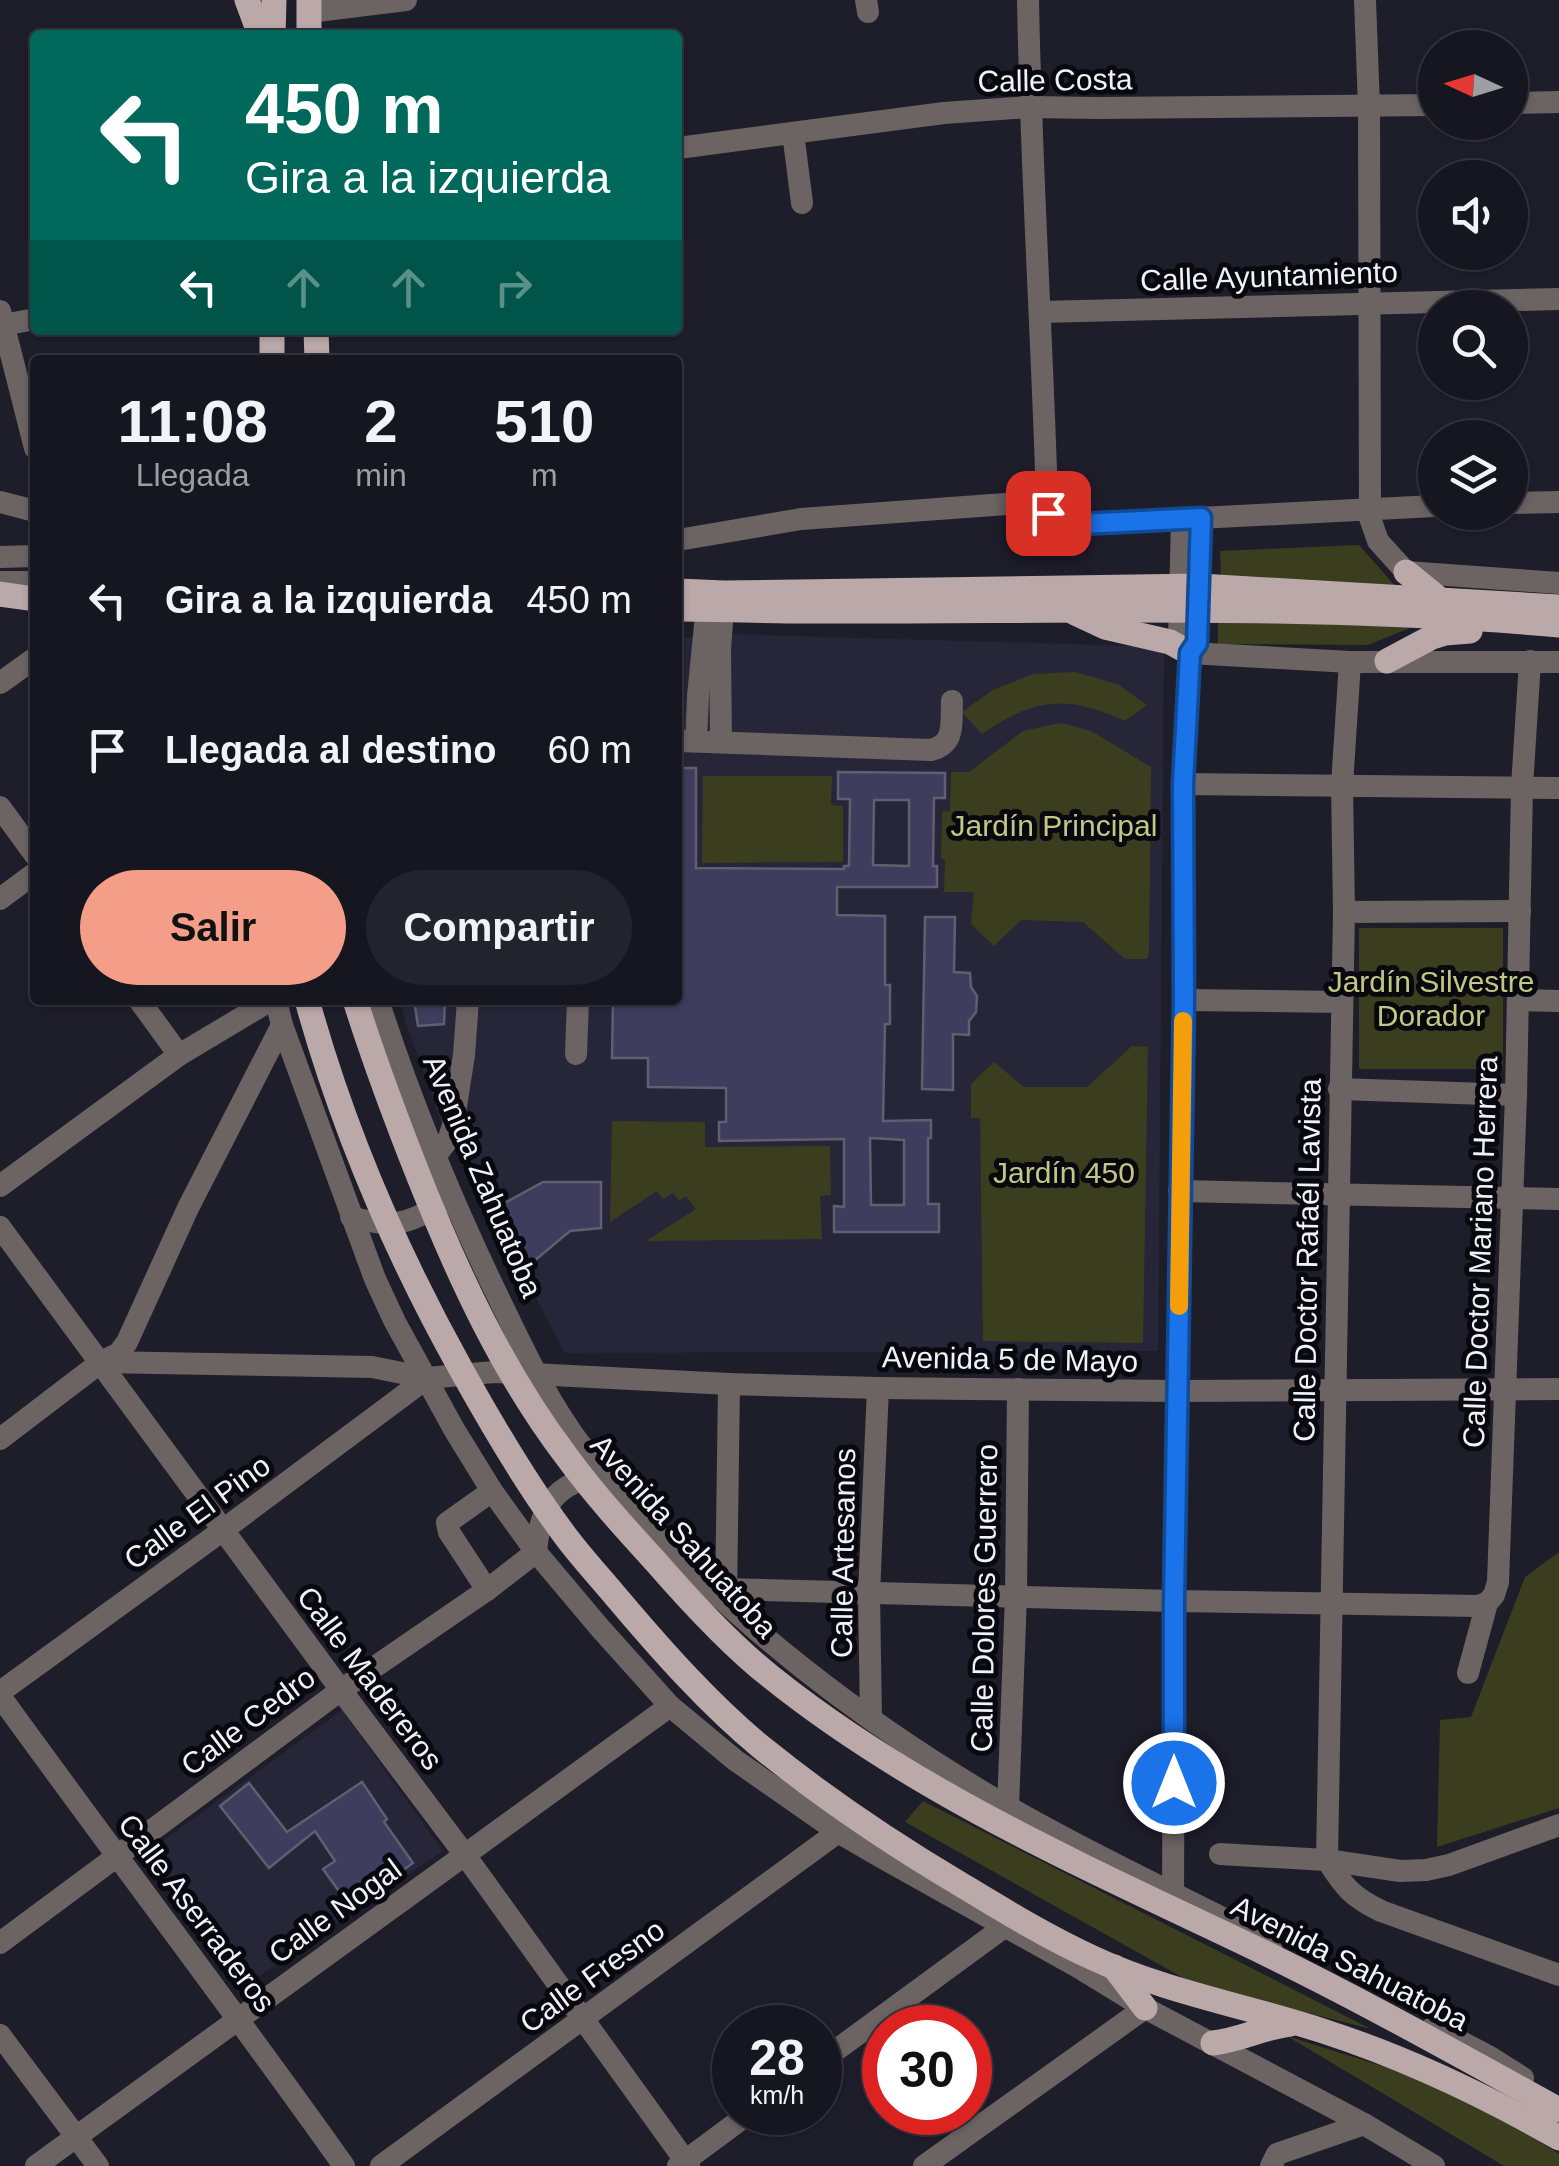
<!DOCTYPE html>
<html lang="es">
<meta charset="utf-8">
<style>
body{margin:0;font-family:Helvetica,sans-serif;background:#23232d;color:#f1f3f6;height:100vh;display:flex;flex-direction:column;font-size:38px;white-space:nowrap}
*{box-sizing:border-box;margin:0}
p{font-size:32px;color:#9e9fa5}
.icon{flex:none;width:55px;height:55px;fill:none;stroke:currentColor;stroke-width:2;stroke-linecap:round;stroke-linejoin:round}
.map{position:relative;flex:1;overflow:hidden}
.details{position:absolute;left:30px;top:355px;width:652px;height:650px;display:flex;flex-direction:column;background:#161620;border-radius:10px;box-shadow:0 2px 8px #0004,0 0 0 2px #35353e}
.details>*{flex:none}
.banner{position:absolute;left:30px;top:30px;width:652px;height:305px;border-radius:10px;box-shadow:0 2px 8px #0004,0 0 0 2px #35353e;background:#00695c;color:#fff;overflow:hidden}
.needle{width:65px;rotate:274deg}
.tools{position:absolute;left:1418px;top:30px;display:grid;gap:20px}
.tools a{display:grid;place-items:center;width:110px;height:110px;border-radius:50%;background:#161620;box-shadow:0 2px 8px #0004,0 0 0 2px #35353e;font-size:50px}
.speed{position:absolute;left:712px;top:2005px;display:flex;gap:20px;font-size:50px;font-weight:700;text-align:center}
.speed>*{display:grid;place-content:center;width:130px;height:130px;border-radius:50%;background:#161620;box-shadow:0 2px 8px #0004,0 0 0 2px #35353e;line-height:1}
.speed small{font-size:25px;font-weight:400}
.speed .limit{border:15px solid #d22;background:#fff;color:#111}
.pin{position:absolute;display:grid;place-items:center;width:85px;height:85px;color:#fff;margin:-42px;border-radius:20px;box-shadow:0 5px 15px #0006}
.me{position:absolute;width:110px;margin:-55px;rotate:0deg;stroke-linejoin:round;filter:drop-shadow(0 0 8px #0008)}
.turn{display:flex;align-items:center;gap:35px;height:210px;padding:0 50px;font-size:45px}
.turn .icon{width:130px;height:130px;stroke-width:2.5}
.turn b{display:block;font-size:70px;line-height:85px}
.lanes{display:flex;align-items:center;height:95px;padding:0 50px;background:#0003;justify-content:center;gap:50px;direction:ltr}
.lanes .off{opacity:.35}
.eta{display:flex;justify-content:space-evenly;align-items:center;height:170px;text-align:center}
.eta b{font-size:60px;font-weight:600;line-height:70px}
.action{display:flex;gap:20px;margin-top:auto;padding:20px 50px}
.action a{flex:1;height:115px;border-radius:60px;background:#f49e89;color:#111;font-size:40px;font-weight:600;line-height:115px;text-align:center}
.action a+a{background:#23232d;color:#f1f3f6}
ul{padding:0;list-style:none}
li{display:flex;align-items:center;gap:30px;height:150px;padding:0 50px}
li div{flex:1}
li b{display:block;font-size:38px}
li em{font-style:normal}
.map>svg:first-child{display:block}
.built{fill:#272639}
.green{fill:#3b3d1f}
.building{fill:#3f3c5e;stroke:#5f5f6f;stroke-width:2.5;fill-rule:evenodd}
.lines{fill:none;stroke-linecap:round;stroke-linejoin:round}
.minor{stroke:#6c6363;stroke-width:22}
.major{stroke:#bba8a8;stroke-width:25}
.route-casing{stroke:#114b97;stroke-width:25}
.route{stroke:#1a73e8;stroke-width:18}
.slow{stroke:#f59e0b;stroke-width:18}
.labels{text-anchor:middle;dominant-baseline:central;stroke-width:10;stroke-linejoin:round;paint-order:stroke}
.street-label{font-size:30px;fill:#f1f1fa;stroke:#08080e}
.park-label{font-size:30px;fill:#c3c785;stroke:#08080e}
</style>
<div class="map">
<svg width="1559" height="2166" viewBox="0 0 1559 2166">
<rect width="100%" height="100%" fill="#1e1d2a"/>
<g class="built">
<path d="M729 634 1164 647 1158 1351 565 1353 459 1152 463 1126 442 1125 405 1020 401 1000H678V637L696 638Z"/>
<path d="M342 1710 443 1851 243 1987 146 1853Z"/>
</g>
<g class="green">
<path d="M1359 545 1398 589 1221 577 1220 551Z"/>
<path d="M1218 620 1412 627 1368 645 1218 644Z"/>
<path d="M1075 672 1117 684 1147 705 1125 721C1067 694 1034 698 982 734L962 712 993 690 1033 674Z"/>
<path d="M1061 723 1091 731 1151 767 1149 953 1147 959H1125L1083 922 1021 920 994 946 971 924 974 892H944L945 859H941L942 812 950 811 951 772H969L1023 731Z"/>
<path d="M703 776H832L831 805 843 806V862L702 863Z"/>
<rect x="1359" y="928" width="144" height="141"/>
<path d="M1132 1046 1148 1047 1143 1343 983 1341 980 1118H971V1084L994 1062 1024 1087H1087Z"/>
<path d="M612 1121 705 1122V1147L830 1146 831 1195 820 1196 822 1239 646 1241 696 1209 686 1196 679 1201 673 1193 663 1199 657 1191 610 1222Z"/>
<path d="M1559 1552V1808L1437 1847 1440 1720 1471 1717 1525 1577Z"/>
<path d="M923 1801 1371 2029 1194 1984 905 1822Z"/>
<path d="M1287 2036 1401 2072 1512 2124 1559 2154V2166H1504Z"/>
</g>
<g class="building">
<path d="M678 768H696V868L844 869V866H849L850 799H838V772L945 773V798H934L933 866H937V887H837V915L885 916V985H890V1024H885L883 1121 931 1120V1138H928V1204H939V1232H834V1206L844 1207V1139L719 1141V1122H726V1088L648 1087V1058H612L613 1000H678ZM874 800H909V866L873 865ZM870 1138 904 1140V1205H871Z"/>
<path d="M925 917H955L954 972 970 973 971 987 977 996 976 1012 969 1021V1035L953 1034V1090L922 1089Z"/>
<path d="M414 1000H445L444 1024 418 1026Z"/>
<path d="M543 1182H601V1228L570 1231 521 1272 490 1211Z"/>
<path d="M362 1782 387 1819 384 1822 413 1863 351 1908 323 1869 335 1861 315 1831 269 1868 220 1806 249 1783 287 1832Z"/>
</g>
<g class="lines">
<g class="minor">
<path d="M866 0 868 12"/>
<path d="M1028 0C1031 167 1042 334 1047 501 1048 512 1048 522 1061 525L1435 506"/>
<path d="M1365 0 1369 107 1370 518 1378 541 1406 572 1559 583"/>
<path d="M309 12 406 0"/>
<path d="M1510 103 1559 102"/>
<path d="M793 133 802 203"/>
<path d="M678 148 944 113 1030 107 1097 108 1435 105"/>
<path d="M0 311 35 448"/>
<path d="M1041 312 1559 299"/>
<path d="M3 325 35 319"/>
<path d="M0 502 35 511"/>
<path d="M1510 503 1559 502"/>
<path d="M1182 519 1179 639 1190 653"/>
<path d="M678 540 801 519 1047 501"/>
<path d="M0 557 35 556"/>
<path d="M0 582H35"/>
<path d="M1190 653 1350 662H1559"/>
<path d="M1350 662 1342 785 1344 912 1327 1860C1344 1887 1352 1897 1381 1911L1559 1975"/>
<path d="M0 683 35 658"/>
<path d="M678 741 931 750C956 744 951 722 952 701"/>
<path d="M696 741 698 696 708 595"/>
<path d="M721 741 720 650 724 595"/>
<path d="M1183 784 1559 788"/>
<path d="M0 807 35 855"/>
<path d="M0 899 35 873"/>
<path d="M1344 912 1520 911"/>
<path d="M139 1000 179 1055"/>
<path d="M276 1000 282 1025 375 1279 395 1322 455 1431 492 1491 536 1552 600 1628 670 1706 735 1760 838 1832 881 1857 1083 1970 1145 2008 1364 2124 1434 2166"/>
<path d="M378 1000C409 1096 447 1189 490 1280 514 1329 537 1381 568 1427 584 1452 605 1475 624 1497 728 1621 871 1728 1010 1808 1095 1857 1185 1898 1272 1943"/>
<path d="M1184 1000 1342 1002"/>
<path d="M1519 1000 1559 1001"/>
<path d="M576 1054 578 1000"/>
<path d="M1339 1089 1516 1095"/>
<path d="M435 1157 449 1138 453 1125 464 1055 468 1000"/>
<path d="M0 1186 179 1055 271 1000"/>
<path d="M1179 1191 1559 1199"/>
<path d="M351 1217C393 1229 410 1224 446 1201"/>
<path d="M0 1227 341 1690 465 1855 689 2166"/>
<path d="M101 1362 372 1367 427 1378 494 1372 729 1384 878 1388 1179 1391 1559 1389"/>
<path d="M0 1439 101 1362 119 1353 127 1342 188 1208 282 1025"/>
<path d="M726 1589 1174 1601 1478 1606 1487 1603"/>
<path d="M487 1590 449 1532 447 1523 492 1491"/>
<path d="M726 1601 729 1384"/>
<path d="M1468 1673 1487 1603 1494 1595 1498 1582 1516 1095 1522 787 1530 661"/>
<path d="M0 1692 223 1530 427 1378"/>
<path d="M0 1696C114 1854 232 2008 344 2166"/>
<path d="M871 1719 869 1594 878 1388"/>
<path d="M1008 1807 1016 1596 1018 1389"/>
<path d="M1220 1854 1327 1860 1400 1871 1426 1870 1449 1865 1559 1825"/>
<path d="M1173 1906 1174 1601 1184 1000 1183 784 1190 653 1197 643 1201 518"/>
<path d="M0 1943 341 1690 487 1590 536 1552C540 1506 555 1483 601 1475"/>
<path d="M1433 2027 1490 2057 1523 2078"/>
<path d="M0 2035 98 2166"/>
<path d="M820 2062 1015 1919"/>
<path d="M36 2166 670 1706"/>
<path d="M381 2166 838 1832"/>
<path d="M678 2166 751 2112"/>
<path d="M924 2166 1145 2008"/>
<path d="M1271 2166 1277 2154 1364 2124"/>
</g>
<g class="major">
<path d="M247 0 260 35"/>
<path d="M309 0V35"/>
<path d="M273 35 274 0"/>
<path d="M316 330 317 360"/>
<path d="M272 360V330"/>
<path d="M1406 572 1439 599"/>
<path d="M678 591 724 593 1200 586 1559 607"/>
<path d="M0 594 35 599"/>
<path d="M678 609C721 609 764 611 807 611 1058 612 1309 603 1559 625"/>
<path d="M1075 613 1105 627 1170 642 1190 653"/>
<path d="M1387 661 1432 637 1445 633 1470 631"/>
<path d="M307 1000C343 1130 396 1253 462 1371 492 1425 524 1480 561 1530 578 1554 599 1576 618 1599 662 1651 709 1704 761 1747 824 1798 891 1843 960 1884 1003 1910 1047 1937 1093 1958 1166 1992 1247 2006 1323 2031 1406 2058 1484 2095 1559 2138"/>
<path d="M355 1000C374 1060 396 1119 419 1177 458 1275 503 1373 567 1457 594 1494 625 1528 656 1562 690 1601 730 1645 771 1677 912 1790 1078 1864 1240 1941 1349 1993 1454 2052 1559 2110"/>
<path d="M1114 1967 1145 2008"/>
<path d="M1213 2043C1240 2040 1264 2027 1290 2024"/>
</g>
</g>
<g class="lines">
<g class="route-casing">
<path id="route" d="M1048 513 1056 524 1061 525 1201 518 1197 643 1190 653 1183 784 1184 1000 1174 1601V1783"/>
</g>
<use href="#route" class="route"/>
<path class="slow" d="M1179 1306 1183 1021"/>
</g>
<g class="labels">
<g class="street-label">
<text transform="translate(1055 80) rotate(-1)">Calle Costa</text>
<text transform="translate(1269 276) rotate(-2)">Calle Ayuntamiento</text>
<text transform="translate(483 1176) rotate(67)">Avenida Zahuatoba</text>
<text transform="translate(1480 1252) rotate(-88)">Calle Doctor Mariano Herrera</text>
<text transform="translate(1307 1260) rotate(-89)">Calle Doctor Rafaél Lavista</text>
<text transform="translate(1010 1359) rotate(1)">Avenida 5 de Mayo</text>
<text transform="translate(197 1512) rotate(-36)">Calle El Pino</text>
<text transform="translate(684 1536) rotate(48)">Avenida Sahuatoba</text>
<text transform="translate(843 1553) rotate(-89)">Calle Artesanos</text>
<text transform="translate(984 1598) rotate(-89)">Calle Dolores Guerrero</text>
<text transform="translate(370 1678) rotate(53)">Calle Madereros</text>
<text transform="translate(248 1721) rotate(-37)">Calle Cedro</text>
<text transform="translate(335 1911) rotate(-36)">Calle Nogal</text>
<text transform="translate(197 1913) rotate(53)">Calle Aserraderos</text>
<text transform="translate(1350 1963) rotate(27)">Avenida Sahuatoba</text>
<text transform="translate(592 1976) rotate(-36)">Calle Fresno</text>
</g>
<g class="park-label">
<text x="1054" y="825">Jardín Principal</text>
<text x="1431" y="981">Jardín Silvestre<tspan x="1431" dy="34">Dorador</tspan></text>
<text x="1064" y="1172">Jardín 450</text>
</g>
</g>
</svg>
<div class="tools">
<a><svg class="needle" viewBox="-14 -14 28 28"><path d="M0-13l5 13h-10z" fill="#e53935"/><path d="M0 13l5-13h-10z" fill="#9e9fa5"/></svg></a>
<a><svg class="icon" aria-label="sound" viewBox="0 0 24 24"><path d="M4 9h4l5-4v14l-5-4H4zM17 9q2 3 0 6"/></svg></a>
<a><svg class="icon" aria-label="search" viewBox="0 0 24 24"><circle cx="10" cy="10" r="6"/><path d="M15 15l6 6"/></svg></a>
<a><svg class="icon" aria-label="layers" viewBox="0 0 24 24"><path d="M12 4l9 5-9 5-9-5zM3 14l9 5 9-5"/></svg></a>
</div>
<div class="speed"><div>28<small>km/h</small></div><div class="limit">30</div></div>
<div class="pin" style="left:1048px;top:513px;background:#d93025"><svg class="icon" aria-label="arrive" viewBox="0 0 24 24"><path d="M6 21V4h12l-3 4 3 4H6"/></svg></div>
<svg class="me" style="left:1174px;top:1783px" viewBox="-20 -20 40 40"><circle r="17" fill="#1a73e8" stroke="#fff" stroke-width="3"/><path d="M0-11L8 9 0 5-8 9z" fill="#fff"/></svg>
<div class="banner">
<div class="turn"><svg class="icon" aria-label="left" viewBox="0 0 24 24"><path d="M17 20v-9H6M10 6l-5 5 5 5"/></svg><div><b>450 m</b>Gira a la izquierda</div></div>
<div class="lanes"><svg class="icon" aria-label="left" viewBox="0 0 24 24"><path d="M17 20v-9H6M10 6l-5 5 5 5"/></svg><svg class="icon off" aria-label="ahead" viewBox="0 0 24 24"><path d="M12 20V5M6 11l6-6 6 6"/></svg><svg class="icon off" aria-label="ahead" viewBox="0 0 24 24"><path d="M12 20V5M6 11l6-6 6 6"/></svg><svg class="icon off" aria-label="right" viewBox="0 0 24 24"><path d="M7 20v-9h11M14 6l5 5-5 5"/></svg></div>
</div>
<section class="details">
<div class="eta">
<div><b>11:08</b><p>Llegada</p></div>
<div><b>2</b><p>min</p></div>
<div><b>510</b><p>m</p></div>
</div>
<ul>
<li><svg class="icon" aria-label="left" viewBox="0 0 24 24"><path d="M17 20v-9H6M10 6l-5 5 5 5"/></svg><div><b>Gira a la izquierda</b></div><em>450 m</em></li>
<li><svg class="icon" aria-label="arrive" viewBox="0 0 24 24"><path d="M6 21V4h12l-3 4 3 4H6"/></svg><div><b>Llegada al destino</b></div><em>60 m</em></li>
</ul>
<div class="action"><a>Salir</a><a>Compartir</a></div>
</section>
</div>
